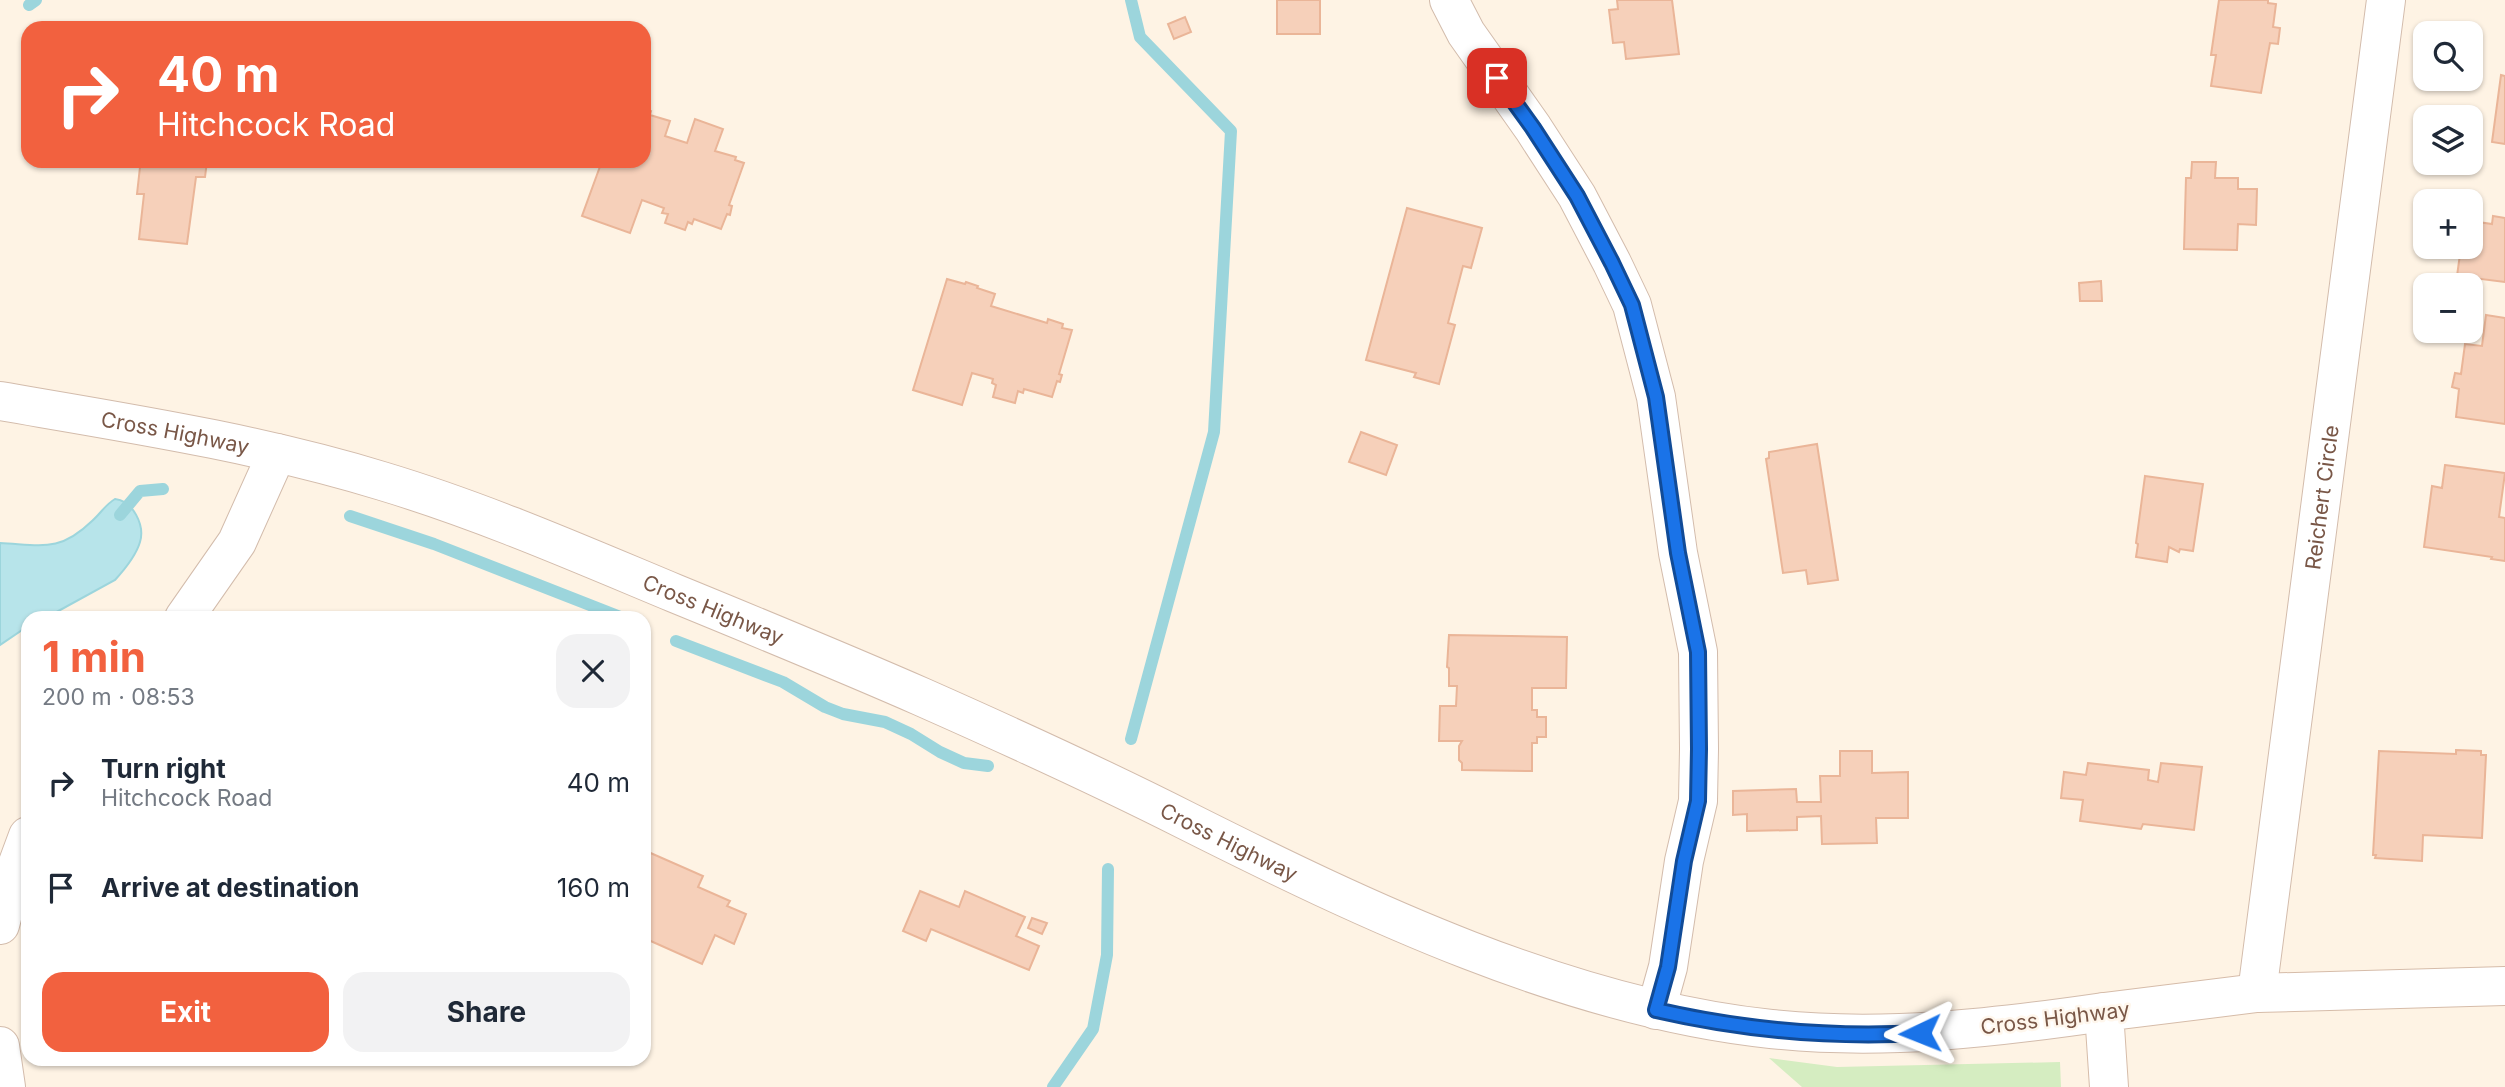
<!DOCTYPE html>
<meta charset="utf-8">
<style>
body{margin:0;font-family:Inter,sans-serif;background:#f2f2f3;color:#1f2937;height:100vh;display:flex;flex-direction:column;font-size:26px;white-space:nowrap}
*{box-sizing:border-box;margin:0}
p{font-size:23px;color:#747a83}
.icon{flex:none;width:38px;height:38px;fill:none;stroke:currentColor;stroke-width:2;stroke-linecap:round;stroke-linejoin:round}
.map{position:relative;flex:1;overflow:hidden}
.sheet{position:absolute;left:21px;top:611px;width:630px;height:455px;display:flex;flex-direction:column;background:#fff;border-radius:21px;box-shadow:0 2px 5px #0004}
.sheet>*{flex:none}
.guide{position:absolute;left:21px;top:21px;width:630px;height:147px;border-radius:21px;box-shadow:0 2px 5px #0004;background:#f2613f;color:#fff;overflow:hidden}
.buttons{position:absolute;left:2413px;top:21px;display:grid;gap:14px}
.buttons a{display:grid;place-items:center;width:70px;height:70px;border-radius:14px;background:#fff;box-shadow:0 2px 5px #0004;font-size:35px}
.pin{position:absolute;display:grid;place-items:center;width:60px;height:60px;color:#fff;margin:-30px;border-radius:14px;box-shadow:0 4px 10px #0006}
.me{position:absolute;width:77px;margin:-38px;rotate:268deg;stroke-linejoin:round;filter:drop-shadow(0 0 5px #0008)}
.turn{display:flex;align-items:center;gap:24px;height:147px;padding:0 21px;font-size:32px}
.turn .icon{width:91px;height:91px;stroke-width:2.5}
.turn b{display:block;font-size:49px;line-height:60px}
.round{display:grid;place-items:center;flex:none;width:74px;height:74px;border-radius:21px;background:#f2f2f3}
.overview{display:flex;align-items:center;justify-content:space-between;height:119px;padding:0 21px}
h1{font-size:42px;font-weight:700;line-height:52px;color:#f2613f}
.action{display:flex;gap:14px;margin-top:auto;padding:14px 21px}
.action a{flex:1;height:80px;border-radius:21px;background:#f2613f;color:#fff;font-size:28px;font-weight:700;line-height:80px;text-align:center}
.action a+a{background:#f2f2f3;color:#1f2937}
ul{padding:0;list-style:none}
li{display:flex;align-items:center;gap:21px;height:105px;padding:0 21px}
li div{flex:1}
li b{display:block;font-size:26px}
li em{font-style:normal}
.map>svg:first-child{display:block}
.green{fill:#d5edc1}
.water{fill:#b7e4ea;stroke:#9cd5dc;stroke-width:2}
.lines{fill:none;stroke-linecap:round;stroke-linejoin:round}
.stream{stroke:#9cd5dc;stroke-width:12}
.building{fill:#f6d0ba;stroke:#eab598;stroke-width:2}
.minor-casing{stroke:#d3bcac;stroke-width:40}
.tertiary-casing{stroke:#d3bcac;stroke-width:40}
.secondary-casing{stroke:#d6bca9;stroke-width:40}
.minor{stroke:#fff;stroke-width:38}
.tertiary{stroke:#fff;stroke-width:38}
.secondary{stroke:#fff;stroke-width:38}
.route-casing{stroke:#114b97;stroke-width:18}
.route{stroke:#1a73e8;stroke-width:12}
.labels{text-anchor:middle;dominant-baseline:central;stroke-width:5;stroke-linejoin:round;paint-order:stroke}
.street-label{font-size:21px;fill:#795747;stroke:#fff7ed}
</style>
<div class="map">
<svg width="2505" height="1087" viewBox="0 0 2505 1087">
<rect width="100%" height="100%" fill="#fef3e4"/>
<path class="green" d="M1769 1058 1837 1067 2060 1062 2061 1087H1802Z"/>
<path class="water" d="M115 499C133 501 145 525 140 542 136 556 125 569 115 580L51 615 45 618H28V626L0 645V543C41 545 59 553 92 521 101 513 105 505 115 499Z"/>
<g class="lines">
<g class="stream">
<path d="M1131 0 1140 37 1231 131 1214 432 1131 739"/>
<path d="M29 5 36 0"/>
<path d="M120 515 140 491 163 489"/>
<path d="M350 516 434 544 623 618"/>
<path d="M676 641 783 682 825 707 843 714 885 722 911 734 940 752 964 763 988 766"/>
<path d="M1053 1087 1093 1029 1107 955 1108 869"/>
</g>
</g>
<g class="building">
<rect x="1277" y="0" width="43" height="34"/>
<path d="M1617 0H1672L1679 54 1626 59 1624 42 1613 43 1609 10 1618 9Z"/>
<path d="M2219 0H2268V3L2276 4 2273 27 2280 28 2278 44 2270 43 2261 93 2211 86 2216 55H2211Z"/>
<path d="M1185 17 1191 32 1174 39 1168 24Z"/>
<path d="M2501 75 2505 76V144L2492 142Z"/>
<path d="M644 108 651 111 650 115 670 121 665 136 687 143 695 119 723 129 715 151 736 157 735 160 744 163 729 205 732 206 730 215 727 214 721 229 694 219 692 224 688 222 685 230 665 223 668 214 662 213 664 208 642 200 630 233 582 216 602 161H644Z"/>
<path d="M135 161H207L205 177H196L187 244 139 239 144 194H137L140 167 134 166Z"/>
<path d="M2192 162H2216L2215 178H2238V189H2257L2256 225 2238 224 2237 250 2184 249 2186 178H2191Z"/>
<path d="M1407 208 1482 228 1471 268 1463 266 1448 323 1455 325 1439 384 1414 377 1416 373 1366 360Z"/>
<path d="M2493 216 2505 218V282L2457 276 2461 247H2471V221L2492 224Z"/>
<path d="M947 279 965 284 966 282 978 286 977 288 995 294 991 306 1047 323 1048 319 1063 324 1062 328 1072 330 1059 374 1062 375 1060 382 1057 381 1052 397 1024 389 1023 393 1018 391 1015 403 993 397 996 385 992 383 993 379 972 373 962 405 913 390Z"/>
<path d="M2101 281 2102 301H2080L2079 283Z"/>
<path d="M2486 315 2505 318V424L2456 417 2459 389 2452 387 2455 373 2461 374 2465 344 2482 346Z"/>
<path d="M1361 432 1397 445 1386 475 1349 462Z"/>
<path d="M1817 444 1838 580 1808 584 1806 570 1783 573 1766 459 1769 458V452Z"/>
<path d="M2445 465 2505 473 2499 517 2505 518V561L2491 559 2492 557 2424 547 2432 486 2442 488Z"/>
<path d="M2145 476 2203 484 2193 551 2180 549 2179 552 2169 547 2167 562 2136 557 2138 544 2136 543Z"/>
<path d="M1449 635 1567 637 1566 688H1532V710H1537V717H1546V737H1537V743H1532V771L1462 770V763L1459 760V746L1462 741H1439L1440 706H1456L1457 686H1449V668L1447 667Z"/>
<path d="M2456 750 2481 751V755H2486L2482 838 2423 835 2422 861 2375 858 2376 855H2373L2379 751 2456 754Z"/>
<path d="M1840 751H1872V773L1908 772V818H1876L1877 843 1822 844 1821 816 1797 817V830L1747 831V814L1733 815V791L1796 789 1797 802H1821L1820 776H1840Z"/>
<path d="M2088 763 2149 770 2148 780 2158 782 2161 763 2202 767 2194 830 2143 824 2141 829 2080 821 2083 800 2061 798 2064 772 2086 775Z"/>
<path d="M646 851 703 876 698 887 730 901 727 906 746 914 734 944 715 935 702 964 644 938Z"/>
<path d="M920 891 959 907 965 891 1025 917 1016 936 1039 946 1029 970 931 929 926 941 903 931Z"/>
<path d="M1032 918 1047 923 1042 934 1028 928Z"/>
</g>
<g class="lines">
<g class="minor-casing">
<g id="minor">
<path d="M1449 0 1466 33 1533 128 1577 196 1612 263 1632 305 1656 397 1678 553 1698 652 1699 749 1698 801 1684 861 1668 967 1656 1010"/>
<path d="M184 618 237 542 277 453"/>
<path d="M0 925 12 879 28 836"/>
<path id="s1" d="M2257 993 2386 0"/>
<path d="M0 1046 6 1087"/>
</g>
</g>
<g class="tertiary-casing">
<g id="tertiary">
<path id="s2" d="M0 401C128 423 258 443 382 481 482 511 578 553 674 593 757 627 840 661 922 697 1010 736 1098 776 1185 820 1364 910 1569 1008 1771 1029 1883 1041 1994 1028 2104 1012"/>
</g>
</g>
<g class="secondary-casing">
<path id="secondary" d="M2109 1087 2104 1012 2257 993 2505 986"/>
</g>
<use href="#minor" class="minor"/>
<use href="#tertiary" class="tertiary"/>
<use href="#secondary" class="secondary"/>
</g>
<g class="lines">
<g class="route-casing">
<path id="route" d="M1497 78 1533 128 1577 196 1612 263 1632 305 1656 397 1678 553 1698 652 1699 749 1698 801 1684 861 1668 967 1656 1010C1743 1030 1831 1038 1920 1033"/>
</g>
<use href="#route" class="route"/>
</g>
<g class="labels">
<g class="street-label">
<text stroke="none"><textPath href="#s2" startOffset="178">Cross Highway</textPath></text>
<text stroke="none"><textPath href="#s1" startOffset="500">Reichert Circle</textPath></text>
<text stroke="none"><textPath href="#s2" startOffset="746">Cross Highway</textPath></text>
<text stroke="none"><textPath href="#s2" startOffset="1312">Cross Highway</textPath></text>
<text transform="translate(2055 1018) rotate(-7)">Cross Highway</text>
</g>
</g>
</svg>
<div class="buttons">
<a><svg class="icon" aria-label="search" viewBox="0 0 24 24"><circle cx="10" cy="10" r="6"/><path d="M15 15l6 6"/></svg></a>
<a><svg class="icon" aria-label="layers" viewBox="0 0 24 24"><path d="M12 4l9 5-9 5-9-5zM3 14l9 5 9-5"/></svg></a>
<a>+</a>
<a>−</a>
</div>
<div class="pin" style="left:1497px;top:78px;background:#d93025"><svg class="icon" aria-label="arrive" viewBox="0 0 24 24"><path d="M6 21V4h12l-3 4 3 4H6"/></svg></div>
<svg class="me" style="left:1920px;top:1033px" viewBox="-20 -20 40 40"><path d="M0-17L14 15 0 8-14 15z" fill="#1a73e8" stroke="#fff" stroke-width="4"/></svg>
<div class="guide">
<div class="turn"><svg class="icon" aria-label="right" viewBox="0 0 24 24"><path d="M7 20v-9h11M14 6l5 5-5 5"/></svg><div><b>40 m</b>Hitchcock Road</div></div>
</div>
<section class="sheet">
<div class="overview"><div><h1>1 min</h1><p>200 m · 08:53</p></div><a class="round"><svg class="icon" aria-label="close" viewBox="0 0 24 24"><path d="M6 6l12 12M18 6L6 18"/></svg></a></div>
<ul>
<li><svg class="icon" aria-label="right" viewBox="0 0 24 24"><path d="M7 20v-9h11M14 6l5 5-5 5"/></svg><div><b>Turn right</b><p>Hitchcock Road</p></div><em>40 m</em></li>
<li><svg class="icon" aria-label="arrive" viewBox="0 0 24 24"><path d="M6 21V4h12l-3 4 3 4H6"/></svg><div><b>Arrive at destination</b></div><em>160 m</em></li>
</ul>
<div class="action"><a>Exit</a><a>Share</a></div>
</section>
</div>
